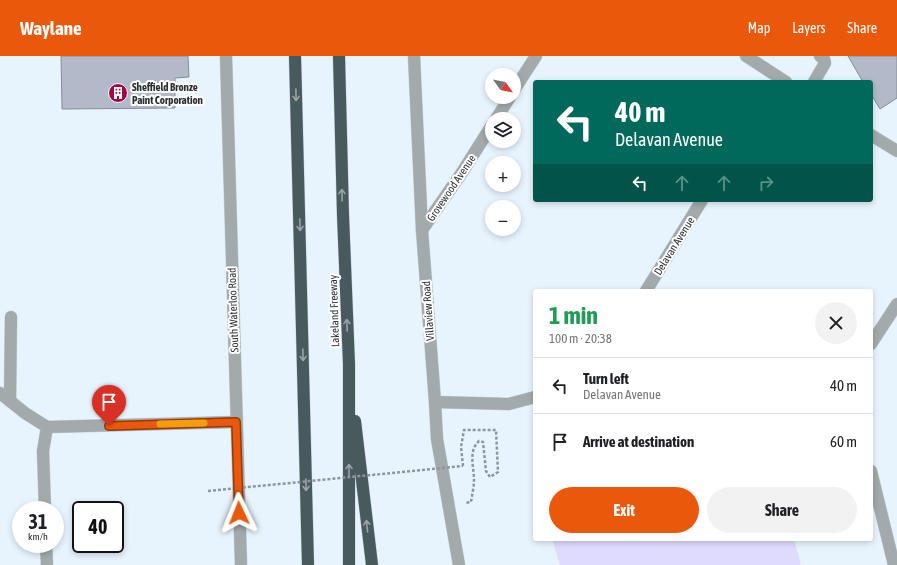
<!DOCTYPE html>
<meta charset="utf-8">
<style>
body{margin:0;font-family:"Asap Condensed",sans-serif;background:#f2f2f2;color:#202124;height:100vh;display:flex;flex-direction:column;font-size:15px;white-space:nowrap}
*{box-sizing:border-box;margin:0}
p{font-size:13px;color:#757577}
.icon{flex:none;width:22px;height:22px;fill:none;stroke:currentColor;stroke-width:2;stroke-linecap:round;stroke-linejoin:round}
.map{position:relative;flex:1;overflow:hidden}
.panel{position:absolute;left:533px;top:233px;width:340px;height:252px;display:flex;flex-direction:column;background:#fff;border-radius:4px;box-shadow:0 2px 6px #0003}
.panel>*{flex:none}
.guide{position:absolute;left:533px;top:24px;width:340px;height:122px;border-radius:4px;box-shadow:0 2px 6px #0003;background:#00695c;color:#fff;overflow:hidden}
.needle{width:26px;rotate:123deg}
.controls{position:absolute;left:485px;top:12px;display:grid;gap:8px}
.controls a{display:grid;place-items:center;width:36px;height:36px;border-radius:50%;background:#fff;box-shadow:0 2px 6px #0003;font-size:20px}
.speed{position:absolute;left:12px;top:445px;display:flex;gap:8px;font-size:20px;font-weight:700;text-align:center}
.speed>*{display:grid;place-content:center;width:52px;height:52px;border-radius:50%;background:#fff;box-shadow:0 2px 6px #0003;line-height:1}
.speed small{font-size:10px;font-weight:400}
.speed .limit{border:2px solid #111;border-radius:6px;background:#fff;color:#111}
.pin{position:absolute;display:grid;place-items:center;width:34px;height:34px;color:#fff;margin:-41px -17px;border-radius:50% 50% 50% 0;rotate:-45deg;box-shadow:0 0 4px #0007}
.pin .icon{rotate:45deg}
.me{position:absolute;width:44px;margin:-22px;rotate:358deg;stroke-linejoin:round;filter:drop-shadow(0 0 3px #0008)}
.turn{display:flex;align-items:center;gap:14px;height:84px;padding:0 16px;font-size:18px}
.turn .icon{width:52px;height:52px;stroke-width:2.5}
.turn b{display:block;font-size:28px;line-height:34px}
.lanes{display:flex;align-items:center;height:38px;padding:0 16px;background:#0003;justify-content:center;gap:20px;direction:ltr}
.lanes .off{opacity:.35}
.round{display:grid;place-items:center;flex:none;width:42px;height:42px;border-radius:21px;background:#f2f2f2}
.overview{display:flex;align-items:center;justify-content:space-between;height:68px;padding:0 16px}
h1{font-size:24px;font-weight:700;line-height:30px;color:#1e9e55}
.action{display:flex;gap:8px;margin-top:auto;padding:8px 16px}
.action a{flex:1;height:46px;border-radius:24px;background:#ea580c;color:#fff;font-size:16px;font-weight:700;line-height:46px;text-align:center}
.action a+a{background:#f2f2f2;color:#202124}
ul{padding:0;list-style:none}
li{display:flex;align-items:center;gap:12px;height:56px;padding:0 16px;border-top:1px solid #e0e0e0}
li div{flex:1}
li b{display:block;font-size:15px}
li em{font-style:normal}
header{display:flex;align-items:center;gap:24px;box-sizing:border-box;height:56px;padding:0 20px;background:#ea580c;color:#fff}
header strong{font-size:19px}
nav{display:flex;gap:22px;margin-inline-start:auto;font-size:14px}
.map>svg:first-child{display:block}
.green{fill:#dfdbfe}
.building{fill:#b2b9c8;stroke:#868c9a}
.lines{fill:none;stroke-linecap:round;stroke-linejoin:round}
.minor-casing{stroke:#c6d1d9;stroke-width:13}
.highway-casing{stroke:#c6d1d9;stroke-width:13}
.path{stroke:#8d969c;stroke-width:2.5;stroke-dasharray:3 2;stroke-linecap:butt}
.minor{stroke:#a2aaac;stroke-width:12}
.highway{stroke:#495a5e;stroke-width:12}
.path-bridge{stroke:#8d969c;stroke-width:2.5;stroke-dasharray:3 2;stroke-linecap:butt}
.oneway{stroke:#9ba4a6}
.route-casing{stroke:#983908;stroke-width:10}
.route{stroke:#ea580c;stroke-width:7}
.slow{stroke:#f59e0b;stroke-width:7}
.labels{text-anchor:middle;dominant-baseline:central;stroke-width:4;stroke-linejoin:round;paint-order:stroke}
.poi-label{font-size:11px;font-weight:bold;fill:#2a3034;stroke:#fff;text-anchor:start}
.street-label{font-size:11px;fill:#2a3034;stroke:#fff}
</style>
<header>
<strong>Waylane</strong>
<nav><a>Map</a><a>Layers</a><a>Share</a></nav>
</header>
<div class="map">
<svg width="897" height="509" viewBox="0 0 897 509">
<rect width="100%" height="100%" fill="#e8f4fd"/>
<path class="green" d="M552 483H794L801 509H560Z"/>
<g class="building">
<path d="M61 0H188L189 21 175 22V52L62 53Z"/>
<path d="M848 0H897V42L880 53 871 38V26H863Z"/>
</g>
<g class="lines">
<g class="minor-casing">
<g id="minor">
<path d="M226 0 241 509"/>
<path d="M414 0 422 174 435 346 437 383 459 509"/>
<path d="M746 0 786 26"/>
<path d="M814 26 825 7 824 3 820 0"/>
<path d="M514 34 536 0"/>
<path d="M496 63 510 41"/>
<path d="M871 79 897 95"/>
<path d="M422 174 461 118 492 69"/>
<path d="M646 235 702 144"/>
<path d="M871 288 897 248"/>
<path d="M0 337 25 357 47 371"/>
<path d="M10 345 11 261"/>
<path d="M435 346 509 348 535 341"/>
<path d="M47 371 236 366"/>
<path d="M871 415 894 509"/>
<path d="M45 454 43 395 47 371"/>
<path d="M46 488 47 509"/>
</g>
</g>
<g class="highway-casing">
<g id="highway">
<path d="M295 0 308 509"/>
<path d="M339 0 343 159 349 308V509"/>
<path d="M355 365 372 509"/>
</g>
</g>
<path class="path" d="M463 410 461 391 464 374H496L498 416 490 421 486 415 483 386 479 385C468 395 474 411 474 424 474 431 472 439 471 446L465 447"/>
<use href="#minor" class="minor"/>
<use href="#highway" class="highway"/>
<path class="path-bridge" d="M208 435 463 410"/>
</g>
<defs><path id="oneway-shaft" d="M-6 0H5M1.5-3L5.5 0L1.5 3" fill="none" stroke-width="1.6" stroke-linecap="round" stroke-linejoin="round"/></defs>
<g class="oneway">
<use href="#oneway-shaft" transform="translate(296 39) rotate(89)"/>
<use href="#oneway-shaft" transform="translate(342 139) rotate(-91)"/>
<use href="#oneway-shaft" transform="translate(300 169) rotate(88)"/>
<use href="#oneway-shaft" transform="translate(347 269) rotate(-92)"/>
<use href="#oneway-shaft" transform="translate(303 299) rotate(88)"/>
<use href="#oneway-shaft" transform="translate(349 414) rotate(-90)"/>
<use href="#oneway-shaft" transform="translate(306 429) rotate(89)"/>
<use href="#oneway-shaft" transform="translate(367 470) rotate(-96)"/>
</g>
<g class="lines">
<g class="route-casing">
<path id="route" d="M109 370 236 366 239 457"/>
</g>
<use href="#route" class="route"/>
<path class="slow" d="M160 368 204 367"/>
</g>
<defs>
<g id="building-disc" transform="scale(1)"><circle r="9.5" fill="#a30840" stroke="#fff"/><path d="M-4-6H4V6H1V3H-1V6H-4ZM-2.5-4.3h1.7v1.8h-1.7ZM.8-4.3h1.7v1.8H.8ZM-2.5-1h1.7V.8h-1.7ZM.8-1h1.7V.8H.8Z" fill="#fff"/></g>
</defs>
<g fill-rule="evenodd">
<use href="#building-disc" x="118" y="37"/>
</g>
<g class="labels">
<g class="poi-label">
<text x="132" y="31">Sheffield Bronze<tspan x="132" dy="13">Paint Corporation</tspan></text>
</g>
<g class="street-label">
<text transform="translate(451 132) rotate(-56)">Grovewood Avenue</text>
<text transform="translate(674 190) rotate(-58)">Delavan Avenue</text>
<text transform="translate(233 254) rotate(-92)">South Waterloo Road</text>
<text transform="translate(334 255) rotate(-92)">Lakeland Freeway</text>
<text transform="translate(428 255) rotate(-94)">Villaview Road</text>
</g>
</g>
</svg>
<div class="controls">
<a><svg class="needle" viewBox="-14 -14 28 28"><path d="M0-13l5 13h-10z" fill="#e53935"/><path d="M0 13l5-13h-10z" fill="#757577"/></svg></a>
<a><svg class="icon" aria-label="layers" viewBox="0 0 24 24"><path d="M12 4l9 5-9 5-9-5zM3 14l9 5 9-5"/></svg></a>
<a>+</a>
<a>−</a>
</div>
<div class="speed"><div>31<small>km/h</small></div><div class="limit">40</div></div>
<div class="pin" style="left:109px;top:370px;background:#d93025"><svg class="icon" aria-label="arrive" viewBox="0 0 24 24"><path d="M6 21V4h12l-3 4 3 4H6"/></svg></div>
<svg class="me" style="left:239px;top:457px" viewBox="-20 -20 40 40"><path d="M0-17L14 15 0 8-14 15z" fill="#ea580c" stroke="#fff" stroke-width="4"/></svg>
<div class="guide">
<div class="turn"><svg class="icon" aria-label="left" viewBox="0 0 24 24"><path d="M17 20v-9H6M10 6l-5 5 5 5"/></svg><div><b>40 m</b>Delavan Avenue</div></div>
<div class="lanes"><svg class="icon" aria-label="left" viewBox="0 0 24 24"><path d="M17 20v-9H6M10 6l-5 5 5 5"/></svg><svg class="icon off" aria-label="ahead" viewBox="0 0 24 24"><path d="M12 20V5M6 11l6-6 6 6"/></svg><svg class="icon off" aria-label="ahead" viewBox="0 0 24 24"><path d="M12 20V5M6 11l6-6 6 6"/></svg><svg class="icon off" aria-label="right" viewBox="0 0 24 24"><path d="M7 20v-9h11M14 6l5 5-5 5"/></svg></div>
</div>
<section class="panel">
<div class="overview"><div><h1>1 min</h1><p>100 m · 20:38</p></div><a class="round"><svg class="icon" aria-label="close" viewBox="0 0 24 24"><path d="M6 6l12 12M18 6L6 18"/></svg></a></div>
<ul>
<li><svg class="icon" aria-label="left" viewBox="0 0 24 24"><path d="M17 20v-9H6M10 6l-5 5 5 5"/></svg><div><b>Turn left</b><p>Delavan Avenue</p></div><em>40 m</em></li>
<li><svg class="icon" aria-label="arrive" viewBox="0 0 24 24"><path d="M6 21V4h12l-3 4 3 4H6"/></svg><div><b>Arrive at destination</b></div><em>60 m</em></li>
</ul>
<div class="action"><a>Exit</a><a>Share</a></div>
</section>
</div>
